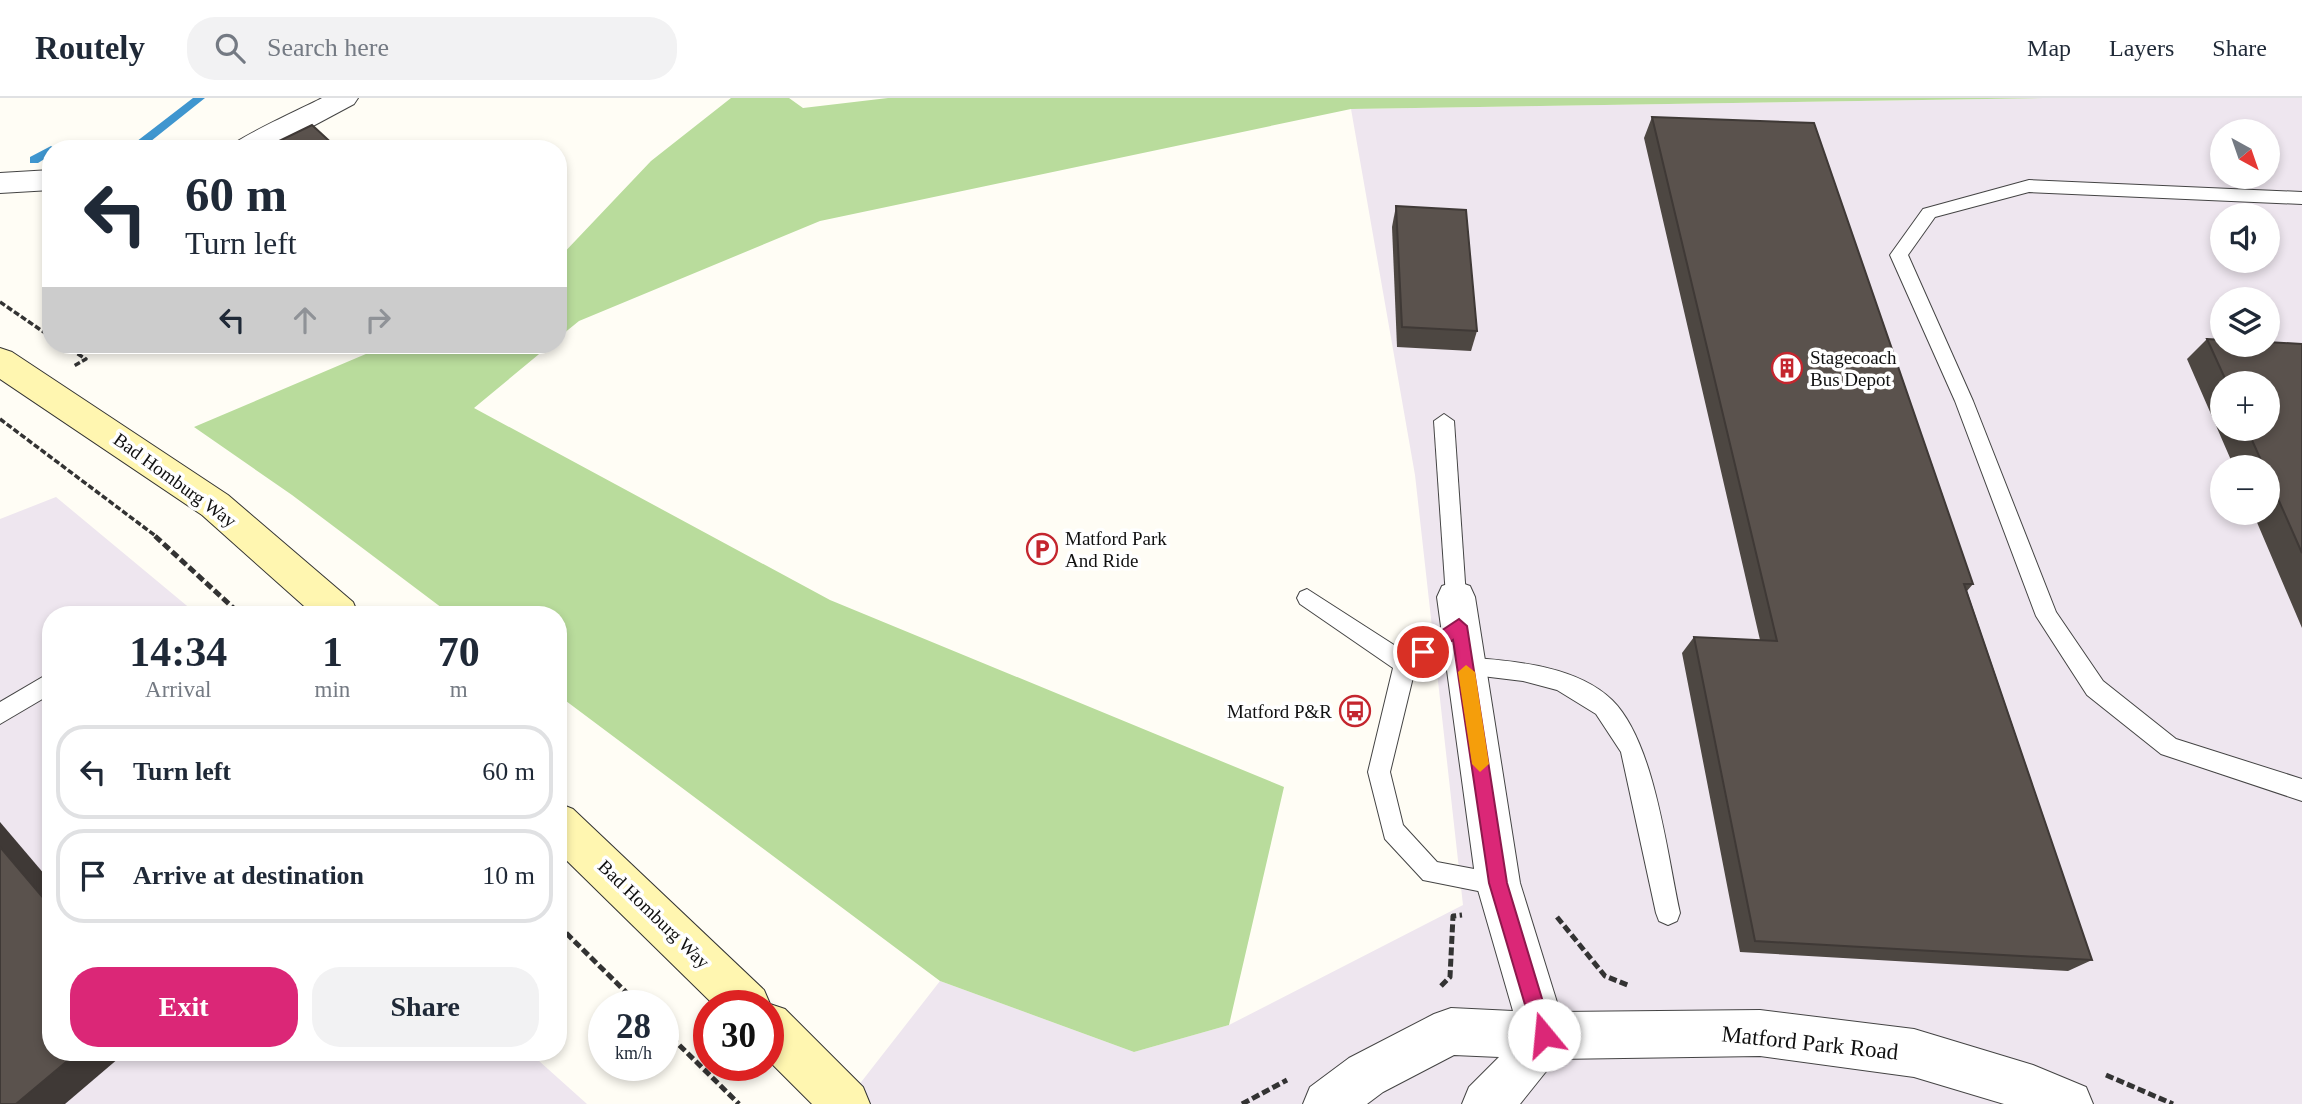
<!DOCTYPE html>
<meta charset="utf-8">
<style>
body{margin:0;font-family:Georgia,serif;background:#f2f2f3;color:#1f2937;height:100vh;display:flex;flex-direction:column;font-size:26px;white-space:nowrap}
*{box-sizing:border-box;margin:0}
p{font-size:23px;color:#747a83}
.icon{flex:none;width:38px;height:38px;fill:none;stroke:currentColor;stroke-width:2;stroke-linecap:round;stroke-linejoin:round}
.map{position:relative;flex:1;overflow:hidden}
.panel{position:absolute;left:42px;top:508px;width:525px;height:455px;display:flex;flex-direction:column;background:#fff;border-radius:28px;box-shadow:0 4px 10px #0003}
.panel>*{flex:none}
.guide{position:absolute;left:42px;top:42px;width:525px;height:214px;border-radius:28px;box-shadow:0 4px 10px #0003;background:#fff;color:#1f2937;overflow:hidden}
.needle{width:46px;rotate:140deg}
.buttons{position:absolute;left:2210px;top:21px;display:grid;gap:14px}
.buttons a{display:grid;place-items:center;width:70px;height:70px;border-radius:50%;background:#fff;box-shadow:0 4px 10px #0003;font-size:35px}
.speed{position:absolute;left:588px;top:892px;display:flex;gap:14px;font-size:35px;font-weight:700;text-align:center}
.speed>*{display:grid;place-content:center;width:91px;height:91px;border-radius:50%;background:#fff;box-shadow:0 4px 10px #0003;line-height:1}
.speed small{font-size:18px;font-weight:400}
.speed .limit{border:10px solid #d22;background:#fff;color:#111}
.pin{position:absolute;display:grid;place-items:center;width:60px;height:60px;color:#fff;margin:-30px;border:4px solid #fff;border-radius:50%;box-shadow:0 2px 7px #0007}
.me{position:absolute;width:77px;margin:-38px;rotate:343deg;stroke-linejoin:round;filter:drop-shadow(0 0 5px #0008)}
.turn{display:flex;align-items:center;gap:24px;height:147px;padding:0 28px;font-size:32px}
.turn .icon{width:91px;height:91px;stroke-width:2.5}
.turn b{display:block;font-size:49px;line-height:60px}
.lanes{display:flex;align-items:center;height:66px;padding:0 28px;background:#0003;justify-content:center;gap:35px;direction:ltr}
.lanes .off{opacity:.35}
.eta{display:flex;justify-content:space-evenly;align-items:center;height:119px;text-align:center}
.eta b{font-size:42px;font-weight:800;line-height:49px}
.primary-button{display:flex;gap:14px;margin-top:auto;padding:14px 28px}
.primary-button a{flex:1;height:80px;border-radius:28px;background:#db2777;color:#fff;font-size:28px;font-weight:800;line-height:80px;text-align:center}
.primary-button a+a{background:#f2f2f3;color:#1f2937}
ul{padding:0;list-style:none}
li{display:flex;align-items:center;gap:21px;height:94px;margin:0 14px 10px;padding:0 14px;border:4px solid #e0e1e3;border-radius:28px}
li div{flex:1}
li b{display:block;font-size:26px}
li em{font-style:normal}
header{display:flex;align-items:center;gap:42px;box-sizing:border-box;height:98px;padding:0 35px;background:#fff;border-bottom:2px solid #e0e1e3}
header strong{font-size:33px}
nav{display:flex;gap:38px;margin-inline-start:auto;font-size:24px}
.search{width:490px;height:63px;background:#f2f2f3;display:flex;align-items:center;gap:18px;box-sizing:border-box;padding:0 24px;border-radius:28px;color:#747a83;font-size:26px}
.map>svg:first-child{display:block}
.industrial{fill:#eee6ef;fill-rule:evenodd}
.forest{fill:#b9dc9c}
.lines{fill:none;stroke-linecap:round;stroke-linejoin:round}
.stream{fill:#3f96cf;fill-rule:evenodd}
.lane-casing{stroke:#444;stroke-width:2}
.street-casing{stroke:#444;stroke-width:2}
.secondary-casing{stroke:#333;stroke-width:2}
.path-far1{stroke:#333;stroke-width:3.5;stroke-dasharray:6 2.5;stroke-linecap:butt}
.path{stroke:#333;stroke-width:5;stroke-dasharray:8 3.5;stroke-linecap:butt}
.lane{fill:#fff;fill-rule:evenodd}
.street{fill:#fff;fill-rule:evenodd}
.secondary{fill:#fff6b0;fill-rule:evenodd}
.wall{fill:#4d4742;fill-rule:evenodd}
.shaded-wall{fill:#3f3936}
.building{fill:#5a524d;stroke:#3f3936;stroke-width:2}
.route{fill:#db2777;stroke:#8e194d;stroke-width:2}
.slow{fill:#f59e0b}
.labels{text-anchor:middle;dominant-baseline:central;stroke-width:7;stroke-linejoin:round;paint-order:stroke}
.poi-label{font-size:19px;fill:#111;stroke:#fff;text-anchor:start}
.street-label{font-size:19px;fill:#111;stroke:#fff}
.near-street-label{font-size:23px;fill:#111;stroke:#fff}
</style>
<header>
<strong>Routely</strong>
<div class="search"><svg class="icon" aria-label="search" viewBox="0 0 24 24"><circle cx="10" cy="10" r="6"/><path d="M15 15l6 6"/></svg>Search here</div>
<nav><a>Map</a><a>Layers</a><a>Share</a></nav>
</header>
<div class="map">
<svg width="2302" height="1006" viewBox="0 0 2302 1006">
<rect width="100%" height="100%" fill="#fffdf5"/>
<g class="industrial">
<path d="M2043 0H2302V1006H844L940 883 1134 954 1229 927 1463 807 1415 377 1351 11ZM2222 33H2268V79H2222ZM2222 117H2268V163H2222ZM2222 201H2268V247H2222ZM2222 285H2268V331H2222ZM2222 369H2268V415H2222Z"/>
<path d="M56 399 192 512 185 516H51V954H529L587 1006H0V421Z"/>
</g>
<g class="forest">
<path d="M731 0H789L803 10 888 0H2043L1351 11 820 123 579 223 558 240V161L651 63Z"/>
<path d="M387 247H550L474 310 830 502 1284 689 1229 927 1134 954 940 883 558 597V516H450L292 397 194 329Z"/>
</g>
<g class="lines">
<g class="stream">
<path d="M193 0H205L141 51H92L97 47H132Z"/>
<path d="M51 48 56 51H51V57L38 65H30V59Z"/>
</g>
<g class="lane-casing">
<g id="lane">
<path d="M2029 82 2302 94V106L2029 94 1935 119 1908 157 1973 303 2056 514 2103 583 2176 641 2302 681V703L2161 656 2087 597 2036 518 1955 303 1890 157 1923 111Z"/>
<path d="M1444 316 1454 323 1466 499 1463 505 1456 508 1449 505 1446 499 1434 323Z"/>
<path d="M1307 491 1405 554 1451 522 1459 519 1467 522 1470 528 1467 534 1415 571 1390 674 1403 727 1437 764 1506 777 1510 785 1506 793 1498 797 1423 782 1385 741 1368 674 1393 570 1300 506 1297 500 1300 494Z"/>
<path d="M1465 559C1512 563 1576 567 1612 602 1655 644 1667 757 1680 815L1677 823 1668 827 1659 823 1656 815 1621 654 1596 616 1557 592 1523 583 1457 575 1454 568 1457 561Z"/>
<path d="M51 574V596L0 626V604Z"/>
</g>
</g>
<g class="street-casing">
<g id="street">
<path d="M322 0H358L354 6 270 51H227C234 41 305 9 322 0Z"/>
<path d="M51 72V92L0 95V75Z"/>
<path d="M1456 483 1470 488 1475 499 1520 785 1560 914 1760 912 1914 931 2033 967 2086 989 2093 1006H2004L1914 979 1760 958 1556 961 1520 1006H1462L1469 989 1499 959 1454 957 1383 994 1367 1006H1303L1310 989 1349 960 1434 916 1451 910 1513 913 1476 785 1437 499 1442 488Z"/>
</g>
</g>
<g class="secondary-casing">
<g id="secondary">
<path d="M0 250 12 254 228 397 353 504 358 516H313L202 417 0 281Z"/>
<path d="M558 705 573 711 764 892 770 906 785 911 863 989 870 1006H812L768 962V908H715L558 754Z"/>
</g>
</g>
<g class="path-far1">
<path d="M0 204 51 239"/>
<path d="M63 247 86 261 74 268"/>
<path d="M0 321 157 439"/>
</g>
<g class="path">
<path d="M155 438 240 516"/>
<path d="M1557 819 1605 878 1630 888"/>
<path d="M558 827 640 908"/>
<path d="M1441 888 1450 879 1453 818 1462 817"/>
<path d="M663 931 739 1006"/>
<path d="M2106 977 2173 1006"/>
<path d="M1242 1006 1287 982"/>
</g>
<use href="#lane" class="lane"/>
<use href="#street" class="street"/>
<use href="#secondary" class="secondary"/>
</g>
<g class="wall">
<path d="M1652 19 1973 486 1967 493 2092 862 2068 873 1740 854 1682 555 1694 539 1760 542 1644 40Z"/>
<path d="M1396 108 1477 233 1471 253 1397 249 1392 129Z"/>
<path d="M2207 241 2302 246V530L2253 415H2268V369H2234L2187 261ZM2222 285H2268V331H2222Z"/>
</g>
<g class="shaded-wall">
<path d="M0 724 51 784V809L0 749Z"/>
<path d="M78 954H126L65 1006H16Z"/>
</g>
<g class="building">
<path d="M1652 19 1814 25 1973 486H1964L2092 862 1755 843 1694 539 1777 543Z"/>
<path d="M312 27 338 51H285L277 44Z"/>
<path d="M1396 108 1466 112 1477 233 1402 229Z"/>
<path d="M2207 241 2222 242V247H2268V244L2302 246V455L2268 378V369H2264L2247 331H2268V285H2227Z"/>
<path d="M0 749 51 809V954H78L16 1006H0Z"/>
</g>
<path class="route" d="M1459 521 1467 528 1507 785 1553 937 1550 944 1544 947 1537 944 1534 937 1489 785 1453 542 1423 561 1415 554 1417 549Z"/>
<path class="slow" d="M1466 567 1475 574 1489 666 1480 674 1472 666 1458 574Z"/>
<defs>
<g id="building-ring" transform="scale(1.575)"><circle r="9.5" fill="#fff" stroke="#c4262e" stroke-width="1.5"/><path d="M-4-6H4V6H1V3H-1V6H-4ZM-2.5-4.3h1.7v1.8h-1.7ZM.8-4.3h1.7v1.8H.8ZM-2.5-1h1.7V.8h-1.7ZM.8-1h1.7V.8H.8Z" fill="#c4262e"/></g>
<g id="parking-ring" transform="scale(1.575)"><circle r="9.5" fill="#fff" stroke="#c4262e" stroke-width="1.5"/><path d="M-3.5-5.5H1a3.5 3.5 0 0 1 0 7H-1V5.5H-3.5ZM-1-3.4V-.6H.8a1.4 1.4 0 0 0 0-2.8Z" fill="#c4262e"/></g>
<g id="bus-ring" transform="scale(1.575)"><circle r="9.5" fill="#fff" stroke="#c4262e" stroke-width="1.5"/><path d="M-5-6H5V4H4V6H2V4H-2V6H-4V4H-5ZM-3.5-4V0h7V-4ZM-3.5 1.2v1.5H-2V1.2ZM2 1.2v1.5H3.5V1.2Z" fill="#c4262e"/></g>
</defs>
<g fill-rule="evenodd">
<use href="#building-ring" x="1787" y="270"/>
<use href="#parking-ring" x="1042" y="451"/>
<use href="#bus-ring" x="1355" y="613"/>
</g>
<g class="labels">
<g class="poi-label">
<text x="1810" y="259">Stagecoach<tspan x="1810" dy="22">Bus Depot</tspan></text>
<text x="1065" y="440">Matford Park<tspan x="1065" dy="22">And Ride</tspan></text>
<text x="1332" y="613" text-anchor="end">Matford P&amp;R</text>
</g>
<g class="street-label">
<text transform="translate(175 382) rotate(36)">Bad Homburg Way</text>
<text transform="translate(654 816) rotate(44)">Bad Homburg Way</text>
</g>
<g class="near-street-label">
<text transform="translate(1810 945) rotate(6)">Matford Park Road</text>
</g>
</g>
</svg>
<div class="buttons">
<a><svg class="needle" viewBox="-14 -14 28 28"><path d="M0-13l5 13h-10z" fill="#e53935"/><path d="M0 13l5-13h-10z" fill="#747a83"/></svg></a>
<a><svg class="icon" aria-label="sound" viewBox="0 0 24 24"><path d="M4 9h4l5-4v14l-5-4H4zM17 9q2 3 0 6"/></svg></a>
<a><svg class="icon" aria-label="layers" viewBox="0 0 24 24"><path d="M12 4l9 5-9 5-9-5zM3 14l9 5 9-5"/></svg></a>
<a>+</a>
<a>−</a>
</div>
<div class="speed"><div>28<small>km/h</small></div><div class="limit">30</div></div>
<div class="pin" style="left:1423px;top:554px;background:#d93025"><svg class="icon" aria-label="arrive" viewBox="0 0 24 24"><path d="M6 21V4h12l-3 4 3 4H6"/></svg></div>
<svg class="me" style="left:1544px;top:937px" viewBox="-20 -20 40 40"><circle r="19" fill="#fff"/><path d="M0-13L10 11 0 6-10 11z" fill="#db2777"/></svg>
<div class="guide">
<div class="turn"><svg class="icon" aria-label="left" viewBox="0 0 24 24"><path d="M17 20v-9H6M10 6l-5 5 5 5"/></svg><div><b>60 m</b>Turn left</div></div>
<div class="lanes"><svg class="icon" aria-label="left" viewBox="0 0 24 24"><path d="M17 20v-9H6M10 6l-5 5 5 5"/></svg><svg class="icon off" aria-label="ahead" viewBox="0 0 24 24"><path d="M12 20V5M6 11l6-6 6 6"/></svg><svg class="icon off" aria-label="right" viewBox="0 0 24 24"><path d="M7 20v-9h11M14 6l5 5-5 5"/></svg></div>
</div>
<section class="panel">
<div class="eta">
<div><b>14:34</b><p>Arrival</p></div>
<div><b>1</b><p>min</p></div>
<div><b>70</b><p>m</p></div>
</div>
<ul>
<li><svg class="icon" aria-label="left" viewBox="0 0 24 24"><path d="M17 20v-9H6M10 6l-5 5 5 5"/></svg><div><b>Turn left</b></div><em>60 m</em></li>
<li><svg class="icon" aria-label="arrive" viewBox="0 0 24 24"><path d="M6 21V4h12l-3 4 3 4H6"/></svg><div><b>Arrive at destination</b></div><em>10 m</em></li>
</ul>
<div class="primary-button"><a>Exit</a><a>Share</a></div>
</section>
</div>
